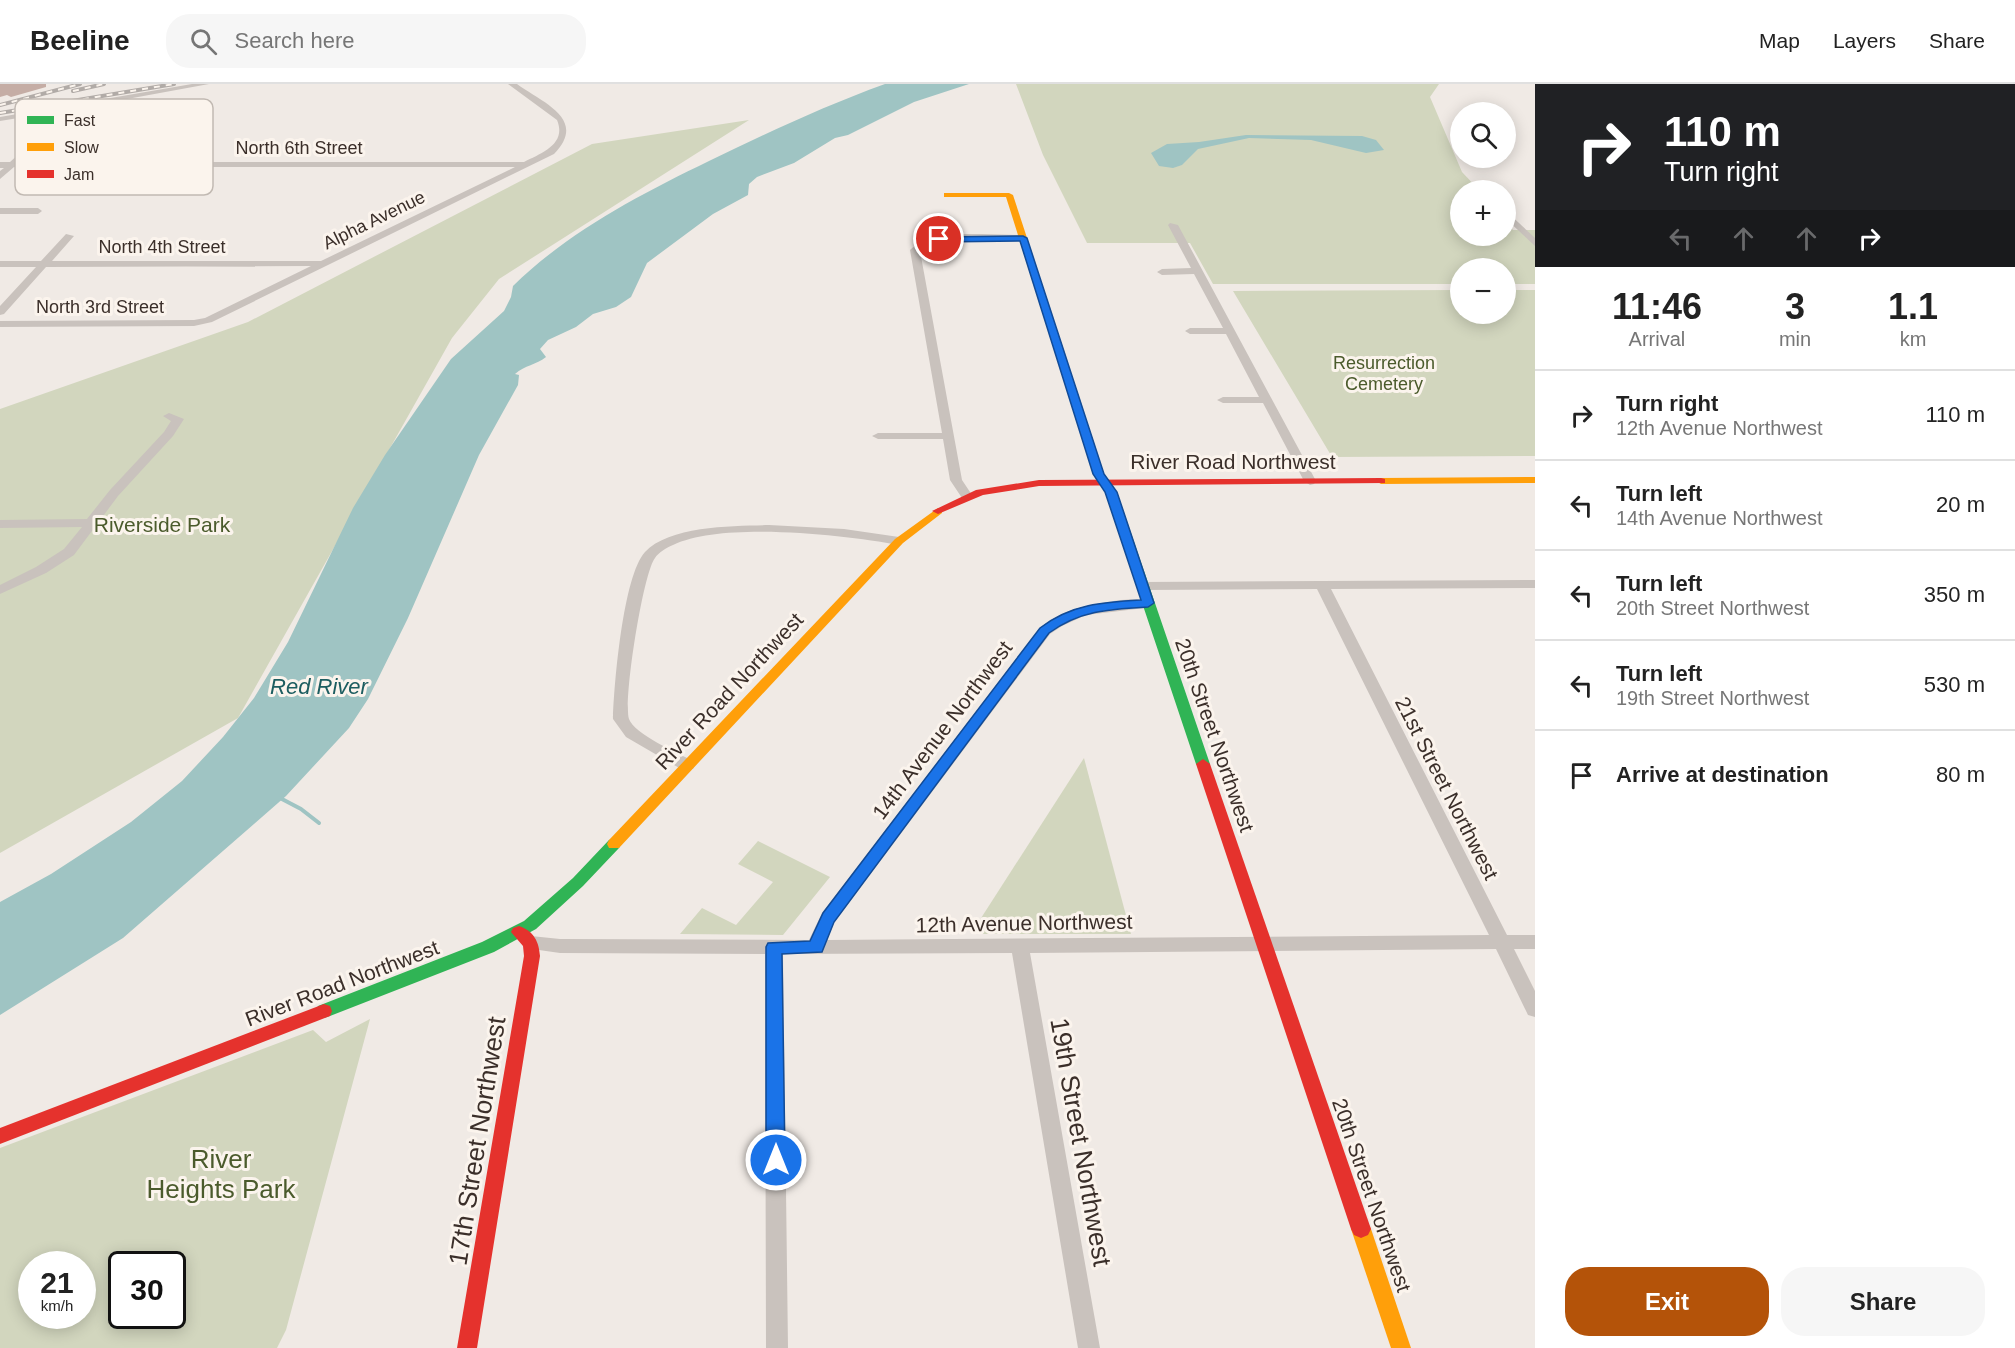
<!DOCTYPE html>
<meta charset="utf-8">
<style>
body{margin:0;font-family:Arial,sans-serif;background:#f6f6f6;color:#222;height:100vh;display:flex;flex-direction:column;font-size:22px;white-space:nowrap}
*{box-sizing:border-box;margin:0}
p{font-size:20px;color:#767676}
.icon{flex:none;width:33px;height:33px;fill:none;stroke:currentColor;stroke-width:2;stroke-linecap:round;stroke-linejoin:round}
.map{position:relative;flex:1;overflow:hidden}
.panel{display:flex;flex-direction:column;background:#fff;width:480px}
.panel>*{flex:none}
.top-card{background:#202124;color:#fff;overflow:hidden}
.tools{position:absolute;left:1450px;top:18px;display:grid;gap:12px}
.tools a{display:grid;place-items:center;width:66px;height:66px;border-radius:50%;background:#fff;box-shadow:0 3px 15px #0003;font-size:30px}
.speed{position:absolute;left:18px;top:1167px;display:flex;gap:12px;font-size:30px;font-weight:700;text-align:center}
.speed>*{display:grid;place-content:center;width:78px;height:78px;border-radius:50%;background:#fff;box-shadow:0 3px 15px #0003;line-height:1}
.speed small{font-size:15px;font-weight:400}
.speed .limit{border:3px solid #111;border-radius:9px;background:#fff;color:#111}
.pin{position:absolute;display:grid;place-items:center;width:51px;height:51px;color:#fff;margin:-26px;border:3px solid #fff;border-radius:50%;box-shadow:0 2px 6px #0007}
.me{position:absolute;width:66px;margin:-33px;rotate:0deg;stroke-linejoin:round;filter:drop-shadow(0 0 4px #0008)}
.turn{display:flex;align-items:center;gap:21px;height:126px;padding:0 30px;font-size:27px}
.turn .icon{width:78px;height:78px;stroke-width:2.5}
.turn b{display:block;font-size:42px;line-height:51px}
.lanes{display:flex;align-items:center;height:57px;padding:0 30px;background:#0003;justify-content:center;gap:30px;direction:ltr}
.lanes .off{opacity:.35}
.eta{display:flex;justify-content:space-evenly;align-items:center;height:102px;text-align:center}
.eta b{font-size:36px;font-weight:700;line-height:42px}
.primary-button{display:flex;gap:12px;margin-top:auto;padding:12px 30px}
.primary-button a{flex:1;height:69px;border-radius:24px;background:#b45309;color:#fff;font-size:24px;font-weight:700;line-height:69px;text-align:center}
.primary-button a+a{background:#f6f6f6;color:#222}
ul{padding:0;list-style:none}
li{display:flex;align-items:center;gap:18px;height:90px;padding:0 30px;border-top:2px solid #e0e0e0}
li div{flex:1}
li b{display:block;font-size:22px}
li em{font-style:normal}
header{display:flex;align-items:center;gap:36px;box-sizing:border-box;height:84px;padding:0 30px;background:#fff;border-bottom:2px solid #e0e0e0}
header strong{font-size:28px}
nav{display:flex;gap:33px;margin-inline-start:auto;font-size:21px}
.search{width:420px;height:54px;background:#f6f6f6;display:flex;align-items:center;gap:15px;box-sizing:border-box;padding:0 21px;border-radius:24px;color:#767676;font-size:22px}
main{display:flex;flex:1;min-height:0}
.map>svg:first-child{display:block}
.green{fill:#d2d6be;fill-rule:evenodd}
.water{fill:#9fc4c3}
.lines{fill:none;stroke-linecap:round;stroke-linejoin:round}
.stream{stroke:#9fc4c3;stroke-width:4}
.building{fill:#c5ada5}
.street{fill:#c9c2bd;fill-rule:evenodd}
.fast{fill:#30b455;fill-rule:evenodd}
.slow{fill:#ff9f0a;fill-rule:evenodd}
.jam{fill:#e5322d;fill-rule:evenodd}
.rail-casing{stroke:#b1aba7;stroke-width:4}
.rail{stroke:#fbf4ed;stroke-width:2;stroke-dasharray:6;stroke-linecap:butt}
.route{fill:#1a73e8;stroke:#114b97;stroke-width:1.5}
.labels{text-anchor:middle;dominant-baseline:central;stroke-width:6;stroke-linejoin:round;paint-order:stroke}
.far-street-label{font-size:18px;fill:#3b2f2a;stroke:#fbf4ed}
.far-park-label{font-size:18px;fill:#4b5b2c;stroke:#fbf4ed}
.street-label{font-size:21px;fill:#3b2f2a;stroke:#fbf4ed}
.park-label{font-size:21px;fill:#4b5b2c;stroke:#fbf4ed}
.water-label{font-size:22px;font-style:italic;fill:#1c5d60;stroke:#fbf4ed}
.near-street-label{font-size:26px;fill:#3b2f2a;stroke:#fbf4ed}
.near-park-label{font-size:26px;fill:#4b5b2c;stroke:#fbf4ed}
.key{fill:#fbf4ed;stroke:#c1b9b2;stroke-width:1.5}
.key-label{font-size:16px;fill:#3b2f2a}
</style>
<header>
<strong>Beeline</strong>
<div class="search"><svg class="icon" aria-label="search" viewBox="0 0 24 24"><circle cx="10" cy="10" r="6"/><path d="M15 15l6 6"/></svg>Search here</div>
<nav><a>Map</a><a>Layers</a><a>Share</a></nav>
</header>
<main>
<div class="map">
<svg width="1535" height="1264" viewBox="0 0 1535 1264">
<rect width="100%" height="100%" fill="#f0eae5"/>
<g class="green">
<path d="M1016 0H1439L1430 13 1462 88 1479 106H1461V152H1506V138L1513 146H1535V200H1506V184H1461V200H1213L1190 159H1087L1043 71Z"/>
<path d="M749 36 499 195 452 254 238 634 0 769V325L248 238 592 60Z"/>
<path d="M1461 206V230H1506V206H1535V372L1332 373 1233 207Z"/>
<path d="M1084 674 1131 850H979L974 845Z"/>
<path d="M758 757 830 793 783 851 680 850 702 824 736 841 773 798 738 780Z"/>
<path d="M370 935 286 1246 277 1264H0V1064L313 946 326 958ZM32 1180H82V1232H32ZM122 1180H172V1232H122Z"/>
</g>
<g class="water">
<path d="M885 0H969L914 18 848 51 835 54 794 79 757 93 749 100 748 111 713 130 647 179 631 213 616 223 593 230 576 243 548 256 540 265 546 273C536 281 525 281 515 290L519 291 518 301 479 371 408 534 368 615 349 644 286 712 123 854 0 931V818L51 790 131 738 182 697 223 653 254 614 288 558 353 424 385 371 451 275 504 227 511 213 513 202C568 148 639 111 709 77 767 49 824 22 885 0Z"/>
<path d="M1246 51 1362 52 1376 56 1384 66 1366 69 1311 56 1249 54 1198 65 1182 81 1173 84 1159 82 1151 69 1167 60 1199 58Z"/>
</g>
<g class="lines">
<path class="stream" d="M280 714 301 725 319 739"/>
</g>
<path class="building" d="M0 0H46V3L11 13 7 11 0 13Z"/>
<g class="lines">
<g class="street">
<path d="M192 0H209L78 24 20 78H524C542 69 567 60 557 36L508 0H517C543 19 588 35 554 70L212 238 194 242 0 243V237L194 236 205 234 311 182 46 183 4 230 0 231V222L36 183H0V177H41L66 150 74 152 52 177H321L515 83H14L0 95V87L4 84H0V78H10L67 26 0 37V33Z"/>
<path d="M0 124H38L42 127 38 130H0Z"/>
<path d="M1506 127 1535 154V162L1506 135Z"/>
<path d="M1170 139 1178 141 1316 397 1314 400 1310 401 1304 397 1263 319H1223L1217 316 1223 313H1259L1226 250H1190L1185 247 1190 244H1223L1194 190 1162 191 1157 188 1162 185 1191 184 1168 141Z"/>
<path d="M982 150 1023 151 1028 154 1023 157C991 156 948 148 920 167L962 396 972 411 966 415 962 414 950 396 943 355H878L872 352 878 349H942L910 166C928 149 959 150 982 150Z"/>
<path d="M169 329 184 335 173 352 118 412 74 471 46 489 0 510V501L36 483 64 465 82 443 0 444V436L87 435 110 406 164 348 171 337 163 332Z"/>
<path d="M769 441 844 445 899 453 905 457 899 461C844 451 723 437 673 461 667 463 658 469 655 474 643 489 623 617 629 635 634 650 678 669 693 677L695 681 693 685H681L626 653 613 635C614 601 623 492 645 468 670 441 735 442 769 441Z"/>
<path d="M1535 496V504L1331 505 1507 851H1535V865H1514L1535 907V933L1528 931 1496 865 1030 869 1100 1264H1078L1012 869 783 870 788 1264H766L765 870 560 869 525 864 522 859 525 854 531 852 560 855 809 856 822 829 1040 544C1048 538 1055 533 1064 529 1080 522 1143 508 1155 520L1153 523 1086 531 1062 542 1050 550 834 839 827 856 1489 851 1317 505 1143 506 1136 502 1143 498Z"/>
</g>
<g class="fast">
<path d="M1075 313 1080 316 1104 390 1117 408 1210 680 1208 684 1203 685 1196 680 1105 408 1094 390 1070 316Z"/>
<path d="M614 754 619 756 621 760 619 764 583 802 536 845 494 868 330 932 324 934 318 932 316 927 318 922 482 858 524 837 573 794 609 756Z"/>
</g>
<g class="slow">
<path d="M944 109H1009L1013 111 1080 316 1079 318H1071L1070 316 1006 113H944Z"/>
<path d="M1535 393V399L1381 400 1376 397 1381 394Z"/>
<path d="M938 424 942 425V429L903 459 619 764H609L607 760 609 756 895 455Z"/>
<path d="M1361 1136 1368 1139 1371 1145 1411 1264H1391L1351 1145 1354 1139Z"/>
</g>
<g class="jam">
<path d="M1381 394 1385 395V399L1039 402 983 411 938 430 932 427 976 406 1039 396Z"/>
<path d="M1203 675 1210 680 1371 1145 1368 1151 1361 1154 1354 1151 1351 1145 1196 680Z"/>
<path d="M519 842C534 847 539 858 540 872L477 1264H457L524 872 523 862 511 848 513 844Z"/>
<path d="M324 920 330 922 332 927 330 932 0 1060V1044Z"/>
</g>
<g class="rail-casing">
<g id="rail">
<path d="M73 7 104 0"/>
<path d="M0 21 80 0"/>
<path d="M0 29 174 0"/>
</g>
</g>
<use href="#rail" class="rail"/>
</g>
<path class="route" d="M1023 152 1027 154 1104 390 1117 408 1154 519 1148 523C1111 525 1080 526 1049 549L834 838 822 868 782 870 785 1076 782 1082 776 1084 769 1082 766 1076V863L768 859 810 857 823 829 1040 544C1071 520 1104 518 1141 516L1105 408 1093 390 1020 157 939 158 935 155 939 153Z"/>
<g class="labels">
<g class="far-street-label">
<text x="299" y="64">North 6th Street</text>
<text transform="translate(374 136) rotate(-26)">Alpha Avenue</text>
<text x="162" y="163">North 4th Street</text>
<text x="100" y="223">North 3rd Street</text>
</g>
<g class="far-park-label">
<text x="1384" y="279">Resurrection<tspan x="1384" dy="21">Cemetery</tspan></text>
</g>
<g class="street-label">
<text x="1233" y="377">River Road Northwest</text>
<text transform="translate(729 607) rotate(-47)">River Road Northwest</text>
<text transform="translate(942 646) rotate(-53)">14th Avenue Northwest</text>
<text transform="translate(1215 651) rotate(71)">20th Street Northwest</text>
<text transform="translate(1447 704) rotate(63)">21st Street Northwest</text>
<text transform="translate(1024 839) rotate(-1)">12th Avenue Northwest</text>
<text transform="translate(342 899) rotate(-21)">River Road Northwest</text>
<text transform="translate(1372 1111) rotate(71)">20th Street Northwest</text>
</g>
<g class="park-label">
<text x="162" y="440">Riverside Park</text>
</g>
<g class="water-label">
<text x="319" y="602">Red River</text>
</g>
<g class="near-street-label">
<text transform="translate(477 1057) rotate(-81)">17th Street Northwest</text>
<text transform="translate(1081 1058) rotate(80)">19th Street Northwest</text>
</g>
<g class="near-park-label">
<text x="221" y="1075">River<tspan x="221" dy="30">Heights Park</tspan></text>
</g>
</g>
<rect x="15" y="15" width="198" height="96" rx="9" class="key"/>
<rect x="27" y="32" width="27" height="8" fill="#30b455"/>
<rect x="27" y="59" width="27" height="8" fill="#ff9f0a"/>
<rect x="27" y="86" width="27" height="8" fill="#e5322d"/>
<g class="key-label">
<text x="64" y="42">Fast</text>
<text x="64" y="69">Slow</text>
<text x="64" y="96">Jam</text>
</g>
</svg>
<div class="tools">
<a><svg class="icon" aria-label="search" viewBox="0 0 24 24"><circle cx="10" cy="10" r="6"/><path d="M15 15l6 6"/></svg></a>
<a>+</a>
<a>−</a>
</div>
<div class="speed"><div>21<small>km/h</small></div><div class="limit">30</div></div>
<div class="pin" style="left:939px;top:155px;background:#d93025"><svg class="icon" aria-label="arrive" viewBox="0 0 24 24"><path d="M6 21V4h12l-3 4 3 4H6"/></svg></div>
<svg class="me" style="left:776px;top:1076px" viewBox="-20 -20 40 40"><circle r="17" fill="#1a73e8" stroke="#fff" stroke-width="3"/><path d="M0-11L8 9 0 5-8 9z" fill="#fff"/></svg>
</div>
<section class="panel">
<div class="top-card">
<div class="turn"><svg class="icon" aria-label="right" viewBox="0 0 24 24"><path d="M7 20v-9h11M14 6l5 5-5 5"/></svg><div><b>110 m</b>Turn right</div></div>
<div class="lanes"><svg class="icon off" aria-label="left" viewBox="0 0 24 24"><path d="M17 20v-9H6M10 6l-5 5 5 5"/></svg><svg class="icon off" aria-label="ahead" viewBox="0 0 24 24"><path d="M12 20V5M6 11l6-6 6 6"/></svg><svg class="icon off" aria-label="ahead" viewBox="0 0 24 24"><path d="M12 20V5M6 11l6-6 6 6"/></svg><svg class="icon" aria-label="right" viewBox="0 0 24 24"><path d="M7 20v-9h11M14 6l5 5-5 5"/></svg></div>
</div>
<div class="eta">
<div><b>11:46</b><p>Arrival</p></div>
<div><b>3</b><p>min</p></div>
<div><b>1.1</b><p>km</p></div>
</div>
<ul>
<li><svg class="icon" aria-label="right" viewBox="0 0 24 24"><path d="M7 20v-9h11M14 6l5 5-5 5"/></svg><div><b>Turn right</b><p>12th Avenue Northwest</p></div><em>110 m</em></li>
<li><svg class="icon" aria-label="left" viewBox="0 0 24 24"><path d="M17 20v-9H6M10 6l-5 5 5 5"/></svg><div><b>Turn left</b><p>14th Avenue Northwest</p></div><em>20 m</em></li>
<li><svg class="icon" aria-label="left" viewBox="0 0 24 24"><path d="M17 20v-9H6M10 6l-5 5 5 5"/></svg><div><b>Turn left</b><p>20th Street Northwest</p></div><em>350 m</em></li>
<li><svg class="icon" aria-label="left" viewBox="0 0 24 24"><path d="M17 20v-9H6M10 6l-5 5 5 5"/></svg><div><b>Turn left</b><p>19th Street Northwest</p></div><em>530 m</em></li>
<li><svg class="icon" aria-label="arrive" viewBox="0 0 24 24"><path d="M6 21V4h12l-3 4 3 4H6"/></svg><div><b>Arrive at destination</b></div><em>80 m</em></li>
</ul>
<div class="primary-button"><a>Exit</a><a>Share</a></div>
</section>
</main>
